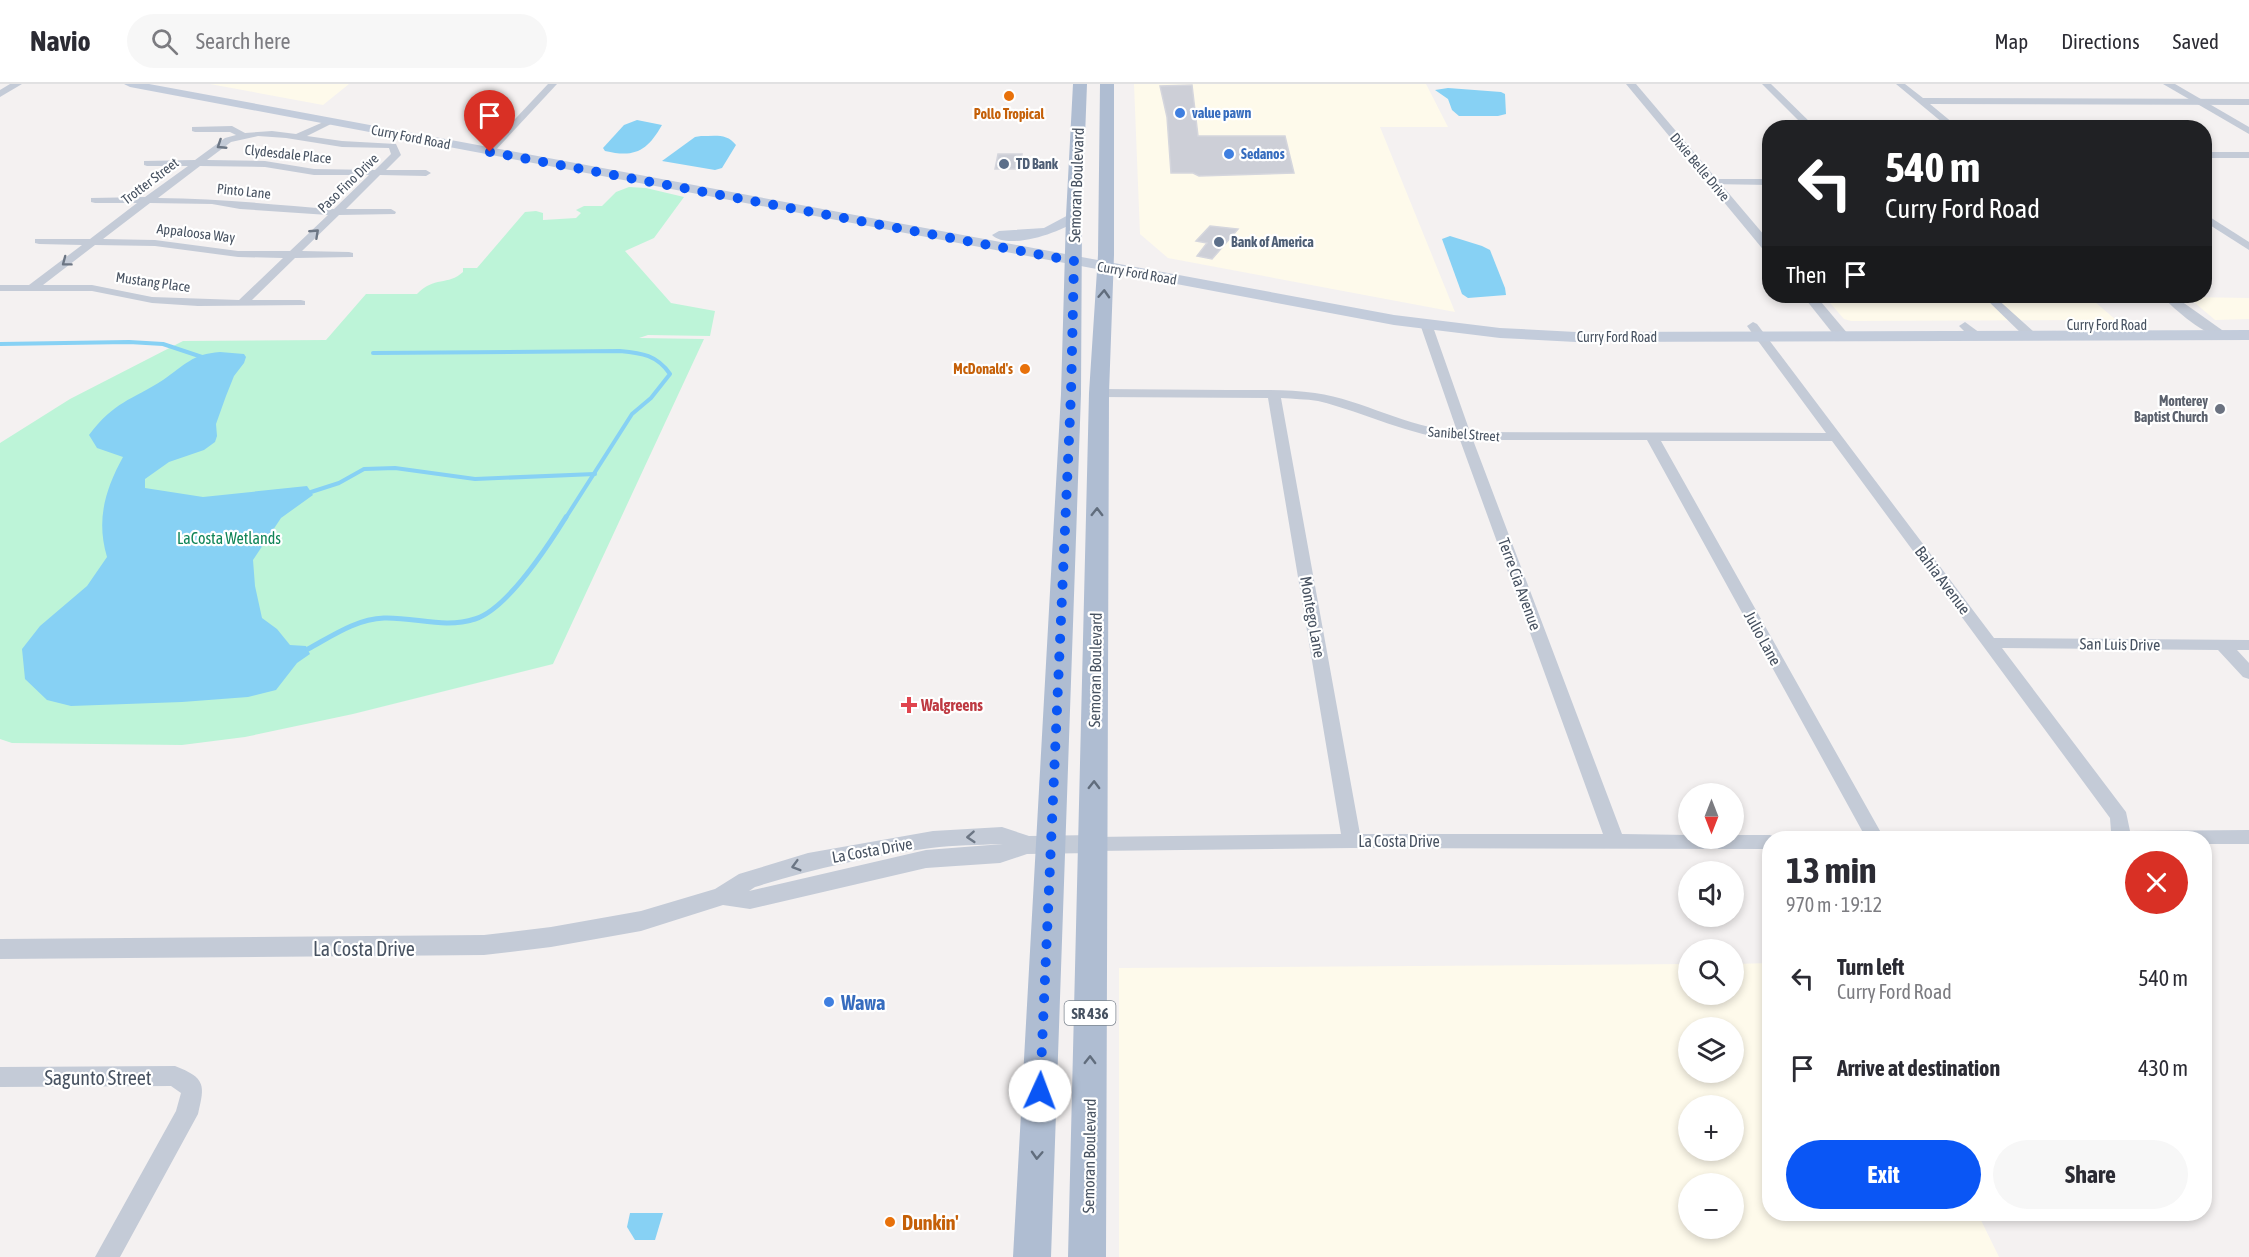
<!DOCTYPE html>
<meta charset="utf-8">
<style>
body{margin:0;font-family:"Asap Condensed",sans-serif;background:#f7f7f7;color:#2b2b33;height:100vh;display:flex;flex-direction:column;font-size:22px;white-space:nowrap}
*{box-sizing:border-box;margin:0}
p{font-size:20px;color:#7c7c81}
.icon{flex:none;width:33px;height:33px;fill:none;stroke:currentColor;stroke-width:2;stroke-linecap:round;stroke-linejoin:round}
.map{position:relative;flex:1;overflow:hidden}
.side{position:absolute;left:1762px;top:747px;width:450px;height:390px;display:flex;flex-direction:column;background:#fff;border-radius:24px;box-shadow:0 3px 9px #0003}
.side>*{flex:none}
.banner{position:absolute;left:1762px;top:36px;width:450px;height:183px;border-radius:24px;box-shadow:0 3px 9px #0003;background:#202124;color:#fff;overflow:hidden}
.needle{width:39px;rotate:180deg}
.controls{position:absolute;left:1678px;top:699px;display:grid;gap:12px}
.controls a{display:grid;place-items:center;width:66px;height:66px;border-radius:50%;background:#fff;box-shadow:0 3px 9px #0003;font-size:30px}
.pin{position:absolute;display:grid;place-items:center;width:51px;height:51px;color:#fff;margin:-62px -26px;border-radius:50% 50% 50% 0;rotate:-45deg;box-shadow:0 0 6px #0007}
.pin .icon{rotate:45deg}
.me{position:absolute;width:66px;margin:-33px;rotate:2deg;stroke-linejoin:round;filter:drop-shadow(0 0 4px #0008)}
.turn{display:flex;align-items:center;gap:21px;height:126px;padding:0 24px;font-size:27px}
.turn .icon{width:78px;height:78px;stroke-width:2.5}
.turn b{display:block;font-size:42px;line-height:51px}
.then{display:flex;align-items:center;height:57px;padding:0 24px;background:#0003;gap:12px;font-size:22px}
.round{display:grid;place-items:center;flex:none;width:63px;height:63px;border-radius:32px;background:#f7f7f7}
.summary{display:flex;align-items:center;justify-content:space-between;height:102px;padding:0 24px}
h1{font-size:36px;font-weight:700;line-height:45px}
.button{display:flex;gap:12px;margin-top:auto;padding:12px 24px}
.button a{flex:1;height:69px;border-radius:36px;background:#0a56f5;color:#fff;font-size:24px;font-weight:700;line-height:69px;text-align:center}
.button a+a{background:#f7f7f7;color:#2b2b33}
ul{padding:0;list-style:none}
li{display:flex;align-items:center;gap:18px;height:90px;padding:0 24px}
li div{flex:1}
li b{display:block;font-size:22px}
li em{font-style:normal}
header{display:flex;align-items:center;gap:36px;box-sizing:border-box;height:84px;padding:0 30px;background:#fff;border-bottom:2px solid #e1e1e2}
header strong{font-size:28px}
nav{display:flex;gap:33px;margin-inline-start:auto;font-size:21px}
.search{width:420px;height:54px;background:#f7f7f7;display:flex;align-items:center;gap:15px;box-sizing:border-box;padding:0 21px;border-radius:33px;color:#7c7c81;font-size:22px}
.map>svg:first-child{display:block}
.commercial{fill:#fefaeb;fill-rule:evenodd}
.green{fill:#bdf4d8}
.water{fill:#87d1f4}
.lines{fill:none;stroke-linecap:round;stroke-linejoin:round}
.stream-far1{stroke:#87d1f4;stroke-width:4}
.stream{stroke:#87d1f4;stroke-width:5}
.building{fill:#cdcfd7;stroke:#d5d6dd;stroke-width:1.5}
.minor{fill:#c4cbd7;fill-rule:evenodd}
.tertiary{fill:#c4cbd7;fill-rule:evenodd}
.secondary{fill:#c3ccdb;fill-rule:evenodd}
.primary{fill:#afbdd2;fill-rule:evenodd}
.oneway{stroke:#6c7684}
.oneway2{stroke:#616d7d}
.route{stroke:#0a56f5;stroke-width:10;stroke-dasharray:0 18}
.food-dot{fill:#e8710a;stroke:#fff;stroke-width:2}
.shop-dot{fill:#3f7fe0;stroke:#fff;stroke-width:2}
.service-dot{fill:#5c6f8a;stroke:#fff;stroke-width:2}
.worship-dot{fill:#6b7280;stroke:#fff;stroke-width:2}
.health-dot{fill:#e0444e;stroke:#fff;stroke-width:2}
.labels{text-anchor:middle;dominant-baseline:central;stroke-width:4.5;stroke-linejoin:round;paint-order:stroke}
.far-shop-label{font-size:14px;font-weight:bold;fill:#366cbe;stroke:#fff;text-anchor:start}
.far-food-label{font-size:14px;font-weight:bold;fill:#c56008;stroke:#fff}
.far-street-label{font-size:14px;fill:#475261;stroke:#fff}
.far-service-label{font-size:14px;font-weight:bold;fill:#4e5e75;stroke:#fff;text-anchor:start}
.far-worship-label{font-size:14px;font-weight:bold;fill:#5b616d;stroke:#fff;text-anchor:end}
.shield{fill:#fff;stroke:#7e8690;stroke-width:1.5}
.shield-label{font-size:15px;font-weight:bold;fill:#475261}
.street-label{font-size:16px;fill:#475261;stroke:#fff}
.park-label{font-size:16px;fill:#0f8457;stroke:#fff}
.health-label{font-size:16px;font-weight:bold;fill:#be3a42;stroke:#fff;text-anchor:start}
.near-street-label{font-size:20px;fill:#475261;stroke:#fff}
.near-shop-label{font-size:20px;font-weight:bold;fill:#366cbe;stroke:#fff;text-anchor:start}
.near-food-label{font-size:20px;font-weight:bold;fill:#c56008;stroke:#fff;text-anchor:start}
</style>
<header>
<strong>Navio</strong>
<div class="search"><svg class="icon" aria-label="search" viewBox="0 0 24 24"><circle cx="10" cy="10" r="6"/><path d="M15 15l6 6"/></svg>Search here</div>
<nav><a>Map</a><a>Directions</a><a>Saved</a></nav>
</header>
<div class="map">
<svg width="2249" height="1173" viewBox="0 0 2249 1173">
<rect width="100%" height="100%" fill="#f4f1f1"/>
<g class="commercial">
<path d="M210 0H349L323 21Z"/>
<path d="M1134 0H1426L1448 43H1380L1455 228 1168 174 1140 150Z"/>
<path d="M1824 212H2088L2116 236 1851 237 1844 235Z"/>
<path d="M2188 213 2249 214V235L2215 236Z"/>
<path d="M1770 879V1130H1978L1999 1173H1119V884L1689 880V910H1734V880ZM1689 944H1734V988H1689ZM1689 1022H1734V1066H1689ZM1689 1100H1734V1144H1689Z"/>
</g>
<path class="green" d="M629 103 646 104 684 113 654 154 625 167 671 219 715 227 710 252 648 251 639 254 704 255 553 580 353 630 245 653 182 661 12 659 0 655V359L70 315 183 257 326 256 366 210H417C434 192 448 202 463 188V184H477L525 128 536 127 543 129V136L576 134 581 129 576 126 584 122H602L616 108Z"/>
<g class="water">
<path d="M1448 4 1501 8 1505 10 1506 30 1498 32H1459L1452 26 1448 15 1435 6Z"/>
<path d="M637 36 662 41C647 67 635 74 605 67L603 64 624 41Z"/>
<path d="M701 52C715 52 727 49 736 61L722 84 715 86 662 77 695 53Z"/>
<path d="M1450 152 1482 162 1490 166 1505 204 1506 211 1468 214 1462 210 1442 155Z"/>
<path d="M220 268 244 270 246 273 244 279 234 292 226 312 216 340 217 352 215 358 204 366 169 378 145 395V404L203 413 307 402 313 411 281 434 253 476 255 502 262 534 277 545 290 561 306 562 310 570 297 579 276 606 248 613 182 618 71 622 47 616 25 595 22 565 40 542 87 502 107 473C96 436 105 406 123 373L97 364 89 351C115 317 130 317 163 296 185 281 192 270 220 268Z"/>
<path d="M630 1129H663L655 1156H635L627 1143Z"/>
</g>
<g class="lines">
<g class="stream-far1">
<path d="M0 260 129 258 163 260 202 273"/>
<path d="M373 269 620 267C642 269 657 271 670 290L651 314 632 330 565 435"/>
<path d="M311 408 339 399 364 385 395 384 475 395 595 390"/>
</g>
<path class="stream" d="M308 565C332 552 356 535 384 534 416 533 444 545 475 535 507 525 548 462 566 433"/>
</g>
<g class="building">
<path d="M1192 1 1198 52H1285L1294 89 1199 92 1193 89H1171L1167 33 1160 2Z"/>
<path d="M998 70H1022L1020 85H995Z"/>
<path d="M1210 142 1238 145 1212 175 1197 172 1207 159 1196 157Z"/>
</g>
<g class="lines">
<g class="minor">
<path d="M548 0H557L493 69H487V65Z"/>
<path d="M1762 0H1771L1816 44H1806Z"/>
<path d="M1896 0H1905L1923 14 2249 15V21L1930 20 1959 44H1949Z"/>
<path d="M328 36 335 38 307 52 342 57 396 60 401 71 386 86H426L431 89 426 92 380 91 346 125H391L396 128 395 130 339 131 302 167 349 168 353 169V173L295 174 252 216H301L305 217V221L198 222 152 219 92 207H0V201H29L82 161 39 160 35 159V155H90L137 119H95L91 118V114L145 113 188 82H147L144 81V77L195 76 225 54 236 51 230 48H195L192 47V43L232 42 245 49 272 47 296 50ZM258 52 286 54 342 63 389 64 391 70 375 86 314 85 265 77 207 76 231 58ZM200 82 265 83 314 91H369L334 125C275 121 217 114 158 114ZM150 119 212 120 240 125 328 131 290 167H238L155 156 103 155ZM95 161 155 162 238 173 283 174 239 216 152 213 92 201H43Z"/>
<rect x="2205" y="68" width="44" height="6"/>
<path d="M1712 95H1770V101L1709 100 1707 98Z"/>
<path d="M2205 130 2249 158V166L2205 138Z"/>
<path d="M1983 212H1994L2035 249V255H2027Z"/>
<path d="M2162 212H2174L2229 251 2223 255C2202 249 2177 228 2162 212Z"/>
<path d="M1426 236 1432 240 1470 348 1826 349 1747 242 1753 238 1757 240 1994 554 2249 556V566H2237L2249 579V595L2243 593 2218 566 2002 564 2126 728 2130 747 2249 746V760H2205V754H2103L2105 749 2111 747 2110 734 1832 357H1661L1884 754H1866L1647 356H1473L1622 750 1689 751V754H1734V751H1770L1778 754H1770V765L1352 764 1093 767 1086 765 1084 760 1086 755 1093 753 1341 750 1268 314 1099 313 1093 309 1099 305C1142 305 1185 306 1228 306 1257 306 1287 305 1315 309 1364 316 1407 344 1457 347L1420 240ZM1281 314C1293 315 1306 315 1318 317 1367 329 1408 352 1460 356L1603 750H1360Z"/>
<path d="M1965 238 1980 249V255H1972L1959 242Z"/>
<path d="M175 982C206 994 205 1001 198 1030L120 1173H95L176 1027 181 1009 171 1002 0 1003V983Z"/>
</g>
<g class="tertiary">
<path d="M10 0H22L0 13V6Z"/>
<path d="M1626 0H1636L1770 158V170L1766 169Z"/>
<path d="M2163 0H2175L2249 43V50Z"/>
<path d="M1803 212H1816L1848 250 1850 253 1848 256H1838Z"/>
<path d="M1002 743 1029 752 1093 751 1101 754 1104 760 1101 766 1093 769 1027 770 1000 779 926 784 750 825 723 821 641 847 551 863 484 871 0 875V855L484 851 551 843 641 827 715 805 739 790 808 769 933 747ZM1000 760H1003L926 766 749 807 755 803C812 785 871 772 931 764 954 761 978 761 1000 760Z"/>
</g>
<g class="secondary">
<path d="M124 0H149L1394 231 1500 244 1576 248 2249 246V256L1576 258 1500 254 1394 241 130 3Z"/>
<path d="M1074 128 1081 132 1079 135C1063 148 1008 167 992 151L999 147 1044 144Z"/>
</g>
<g class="primary">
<path d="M1073 0H1087L1082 132 1081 310 1051 1173H1013L1061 310 1066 132Z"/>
<path d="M1100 0H1114V171L1109 309 1106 1173H1068L1089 309 1098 171Z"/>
</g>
</g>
<defs><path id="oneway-chevron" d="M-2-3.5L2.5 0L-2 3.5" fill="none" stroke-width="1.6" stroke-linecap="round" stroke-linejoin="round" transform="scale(1.5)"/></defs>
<g class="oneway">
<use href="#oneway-chevron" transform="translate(221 61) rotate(147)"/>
<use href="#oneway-chevron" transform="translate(315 149) rotate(-43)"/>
<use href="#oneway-chevron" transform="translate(66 178) rotate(143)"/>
<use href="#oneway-chevron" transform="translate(971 753) rotate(176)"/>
<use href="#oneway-chevron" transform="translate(796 782) rotate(164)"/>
</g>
<g class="oneway2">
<use href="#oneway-chevron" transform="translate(1104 210) rotate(-87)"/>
<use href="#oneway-chevron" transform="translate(1097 428) rotate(-89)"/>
<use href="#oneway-chevron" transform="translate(1094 701) rotate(-89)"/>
<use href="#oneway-chevron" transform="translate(1090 976) rotate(-89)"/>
<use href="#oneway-chevron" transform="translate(1037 1071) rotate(93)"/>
</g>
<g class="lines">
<path class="route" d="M490 68 1074 177 1071 310 1040 1007"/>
</g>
<g class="food-dot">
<circle cx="1009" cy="12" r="6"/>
<circle cx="1025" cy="285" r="6"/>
<circle cx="890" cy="1138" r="6"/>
</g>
<g class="shop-dot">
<circle cx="1180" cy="29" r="6"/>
<circle cx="1229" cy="70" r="6"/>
<circle cx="829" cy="918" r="6"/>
</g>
<g class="service-dot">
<circle cx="1004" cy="80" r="6"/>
<circle cx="1219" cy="158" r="6"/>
</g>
<circle class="worship-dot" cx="2220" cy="325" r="6"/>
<path class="health-dot" d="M906 612h6v6h6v6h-6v6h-6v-6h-6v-6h6z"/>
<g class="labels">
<g class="far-shop-label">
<text x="1192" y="29">value pawn</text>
<text x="1241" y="70">Sedanos</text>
</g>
<g class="far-food-label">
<text x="1009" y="30">Pollo Tropical</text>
<text x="1013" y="285" text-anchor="end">McDonald's</text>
</g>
<g class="far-street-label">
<text transform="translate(411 53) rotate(11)">Curry Ford Road</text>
<text transform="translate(288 70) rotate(6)">Clydesdale Place</text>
<text transform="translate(1700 83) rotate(50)">Dixie Belle Drive</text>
<text transform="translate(150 97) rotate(-37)">Trotter Street</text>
<text transform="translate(348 99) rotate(-44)">Paso Fino Drive</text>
<text transform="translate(244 107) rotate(6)">Pinto Lane</text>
<text transform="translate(196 149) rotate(7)">Appaloosa Way</text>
<text transform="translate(1137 189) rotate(10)">Curry Ford Road</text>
<text transform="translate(153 198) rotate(8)">Mustang Place</text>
<text x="2107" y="241">Curry Ford Road</text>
<text x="1617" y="253">Curry Ford Road</text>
<text transform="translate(1464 350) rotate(4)">Sanibel Street</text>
</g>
<g class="far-service-label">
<text x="1016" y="80">TD Bank</text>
<text x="1231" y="158">Bank of America</text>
</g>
<g class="far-worship-label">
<text x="2208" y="317">Monterey<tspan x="2208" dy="16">Baptist Church</tspan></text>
</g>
<rect class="shield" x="1064.5" y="917" width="51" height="24" rx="4.5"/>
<g class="shield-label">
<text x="1090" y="929">SR 436</text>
</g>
<g class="street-label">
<text transform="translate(1076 101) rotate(-88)">Semoran Boulevard</text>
<text transform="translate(1943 496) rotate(53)">Bahia Avenue</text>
<text transform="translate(1520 500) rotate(70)">Terre Cia Avenue</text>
<text transform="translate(1313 533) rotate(80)">Montego Lane</text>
<text transform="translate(1763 554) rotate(61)">Julio Lane</text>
<text transform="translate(2120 560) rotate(1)">San Luis Drive</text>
<text transform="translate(1095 586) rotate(-89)">Semoran Boulevard</text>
<text x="1399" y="757">La Costa Drive</text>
<text transform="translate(872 766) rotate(-10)">La Costa Drive</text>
<text transform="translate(1089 1072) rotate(-89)">Semoran Boulevard</text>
</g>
<g class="park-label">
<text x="229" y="454">LaCosta Wetlands</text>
</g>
<g class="health-label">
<text x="921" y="621">Walgreens</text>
</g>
<g class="near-street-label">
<text x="364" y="864">La Costa Drive</text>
<text x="98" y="993">Sagunto Street</text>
</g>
<g class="near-shop-label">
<text x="841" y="918">Wawa</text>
</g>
<g class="near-food-label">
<text x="902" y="1138">Dunkin'</text>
</g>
</g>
</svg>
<div class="controls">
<a><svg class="needle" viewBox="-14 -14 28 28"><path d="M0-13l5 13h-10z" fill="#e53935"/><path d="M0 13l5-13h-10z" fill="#7c7c81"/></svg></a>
<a><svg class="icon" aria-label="sound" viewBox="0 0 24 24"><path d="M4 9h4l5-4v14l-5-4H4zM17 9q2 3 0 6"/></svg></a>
<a><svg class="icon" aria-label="search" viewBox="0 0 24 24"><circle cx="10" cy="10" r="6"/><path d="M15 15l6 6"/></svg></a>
<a><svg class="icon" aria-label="layers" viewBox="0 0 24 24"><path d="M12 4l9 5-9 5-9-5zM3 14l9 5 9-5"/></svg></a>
<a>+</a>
<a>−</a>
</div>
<div class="pin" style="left:490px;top:68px;background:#d93025"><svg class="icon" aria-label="arrive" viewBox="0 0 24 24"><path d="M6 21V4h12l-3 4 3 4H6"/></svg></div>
<svg class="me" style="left:1040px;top:1007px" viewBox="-20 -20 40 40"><circle r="19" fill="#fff"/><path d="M0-13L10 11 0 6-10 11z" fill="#0a56f5"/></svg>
<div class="banner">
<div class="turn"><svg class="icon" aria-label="left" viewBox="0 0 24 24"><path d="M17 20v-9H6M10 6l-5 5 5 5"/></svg><div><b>540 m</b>Curry Ford Road</div></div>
<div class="then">Then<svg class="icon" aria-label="arrive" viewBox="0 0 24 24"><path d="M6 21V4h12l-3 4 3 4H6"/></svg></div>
</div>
<section class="side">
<div class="summary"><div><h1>13 min</h1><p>970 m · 19:12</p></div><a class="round" style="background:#d93025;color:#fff"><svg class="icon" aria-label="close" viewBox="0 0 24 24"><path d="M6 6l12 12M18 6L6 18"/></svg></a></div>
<ul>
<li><svg class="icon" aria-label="left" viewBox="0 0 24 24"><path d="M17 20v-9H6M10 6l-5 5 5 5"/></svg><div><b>Turn left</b><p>Curry Ford Road</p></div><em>540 m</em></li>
<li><svg class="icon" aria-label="arrive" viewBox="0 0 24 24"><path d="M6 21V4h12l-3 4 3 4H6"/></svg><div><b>Arrive at destination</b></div><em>430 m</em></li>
</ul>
<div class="button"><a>Exit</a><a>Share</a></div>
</section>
</div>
